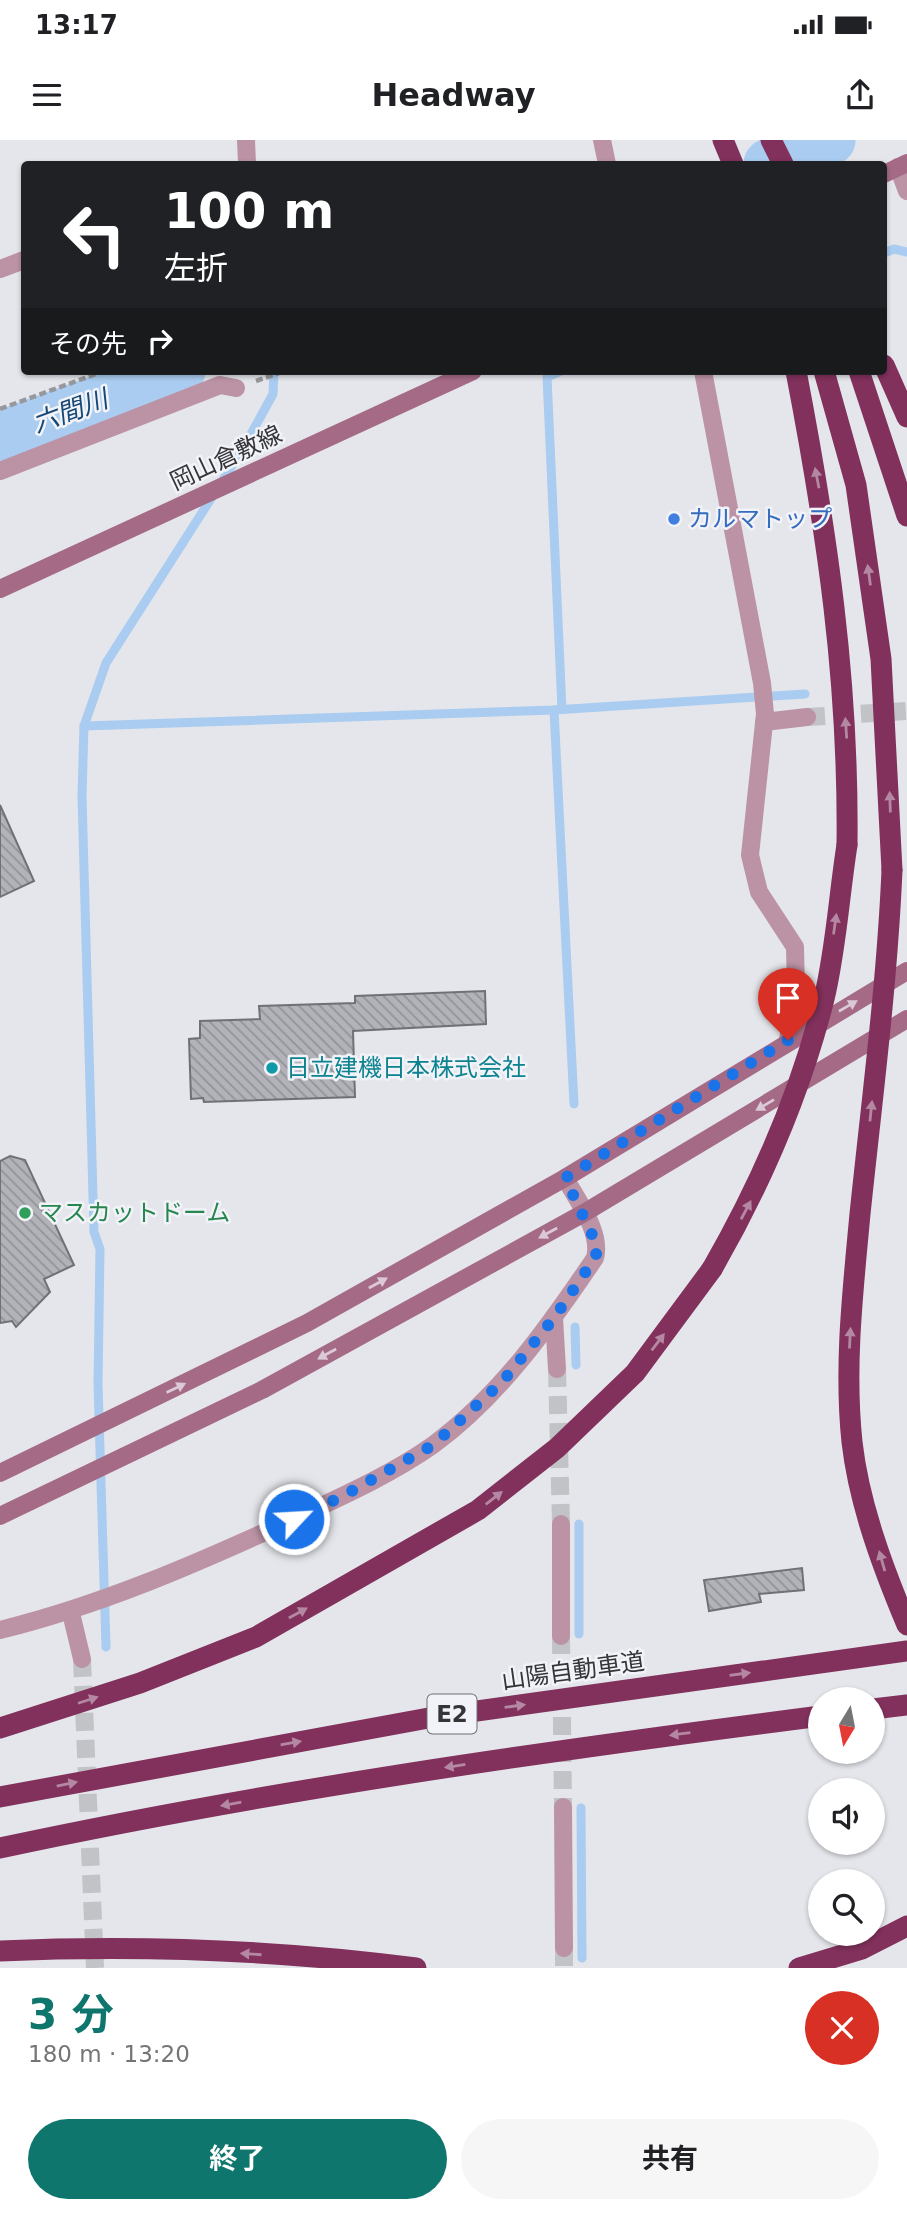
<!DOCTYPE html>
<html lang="ja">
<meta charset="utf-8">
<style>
body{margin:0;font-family:"DejaVu Sans","Noto Sans JP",sans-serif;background:#f6f6f6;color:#202124;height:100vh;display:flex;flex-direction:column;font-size:26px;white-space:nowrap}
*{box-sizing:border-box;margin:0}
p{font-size:23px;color:#757577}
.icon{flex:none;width:38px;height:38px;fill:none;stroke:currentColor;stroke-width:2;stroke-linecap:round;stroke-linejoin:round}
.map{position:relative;height:1828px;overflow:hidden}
.drawer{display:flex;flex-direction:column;background:#fff;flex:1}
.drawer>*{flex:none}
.hud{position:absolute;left:21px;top:21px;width:866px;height:214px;border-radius:7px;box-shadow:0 2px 5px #0004;background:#202124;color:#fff;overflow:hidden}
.needle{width:46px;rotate:190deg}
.fabs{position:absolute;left:808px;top:1547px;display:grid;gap:14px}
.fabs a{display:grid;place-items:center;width:77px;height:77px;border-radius:50%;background:#fff;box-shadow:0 2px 5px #0004;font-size:35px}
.pin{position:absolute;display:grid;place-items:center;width:60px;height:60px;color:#fff;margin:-72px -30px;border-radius:50% 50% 50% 0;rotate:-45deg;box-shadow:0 0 7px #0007}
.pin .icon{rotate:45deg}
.me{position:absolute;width:77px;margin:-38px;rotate:65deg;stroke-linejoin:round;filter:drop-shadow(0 0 5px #0008)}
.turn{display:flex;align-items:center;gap:24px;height:147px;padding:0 28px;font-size:32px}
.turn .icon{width:91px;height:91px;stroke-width:2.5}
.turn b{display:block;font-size:49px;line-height:60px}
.then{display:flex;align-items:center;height:66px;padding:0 28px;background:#0003;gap:14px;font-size:26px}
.round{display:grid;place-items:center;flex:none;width:74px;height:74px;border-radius:37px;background:#f6f6f6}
.headline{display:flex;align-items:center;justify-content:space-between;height:119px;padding:0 28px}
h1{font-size:42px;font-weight:700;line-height:52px;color:#0f766e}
.cta{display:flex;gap:14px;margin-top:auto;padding:14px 28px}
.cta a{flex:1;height:80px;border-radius:42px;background:#0f766e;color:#fff;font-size:28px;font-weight:700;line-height:80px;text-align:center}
.cta a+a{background:#f6f6f6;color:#202124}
.status{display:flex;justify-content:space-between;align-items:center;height:49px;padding:0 35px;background:#fff;direction:ltr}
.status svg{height:19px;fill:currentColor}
header{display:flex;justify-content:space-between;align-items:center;height:91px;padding:0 28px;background:#fff;font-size:32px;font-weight:700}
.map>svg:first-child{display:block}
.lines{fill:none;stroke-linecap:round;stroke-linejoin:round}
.stream{stroke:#aaccf0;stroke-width:9}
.river{stroke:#aaccf0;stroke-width:51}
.building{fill:url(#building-back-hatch);stroke:#707176;stroke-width:2}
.street-tunnel{stroke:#c1c3c7;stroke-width:18;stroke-dasharray:18 9;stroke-linecap:butt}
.path{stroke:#97989c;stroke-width:4.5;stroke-dasharray:7 3.5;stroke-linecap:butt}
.street{stroke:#bc93a5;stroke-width:18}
.secondary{stroke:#a56a86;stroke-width:18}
.highway{stroke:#82315c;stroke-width:21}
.highway-bridge{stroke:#82315c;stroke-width:21}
.oneway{fill:#b488a3}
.oneway2{fill:#dbcad6}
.route{stroke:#1a73e8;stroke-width:12;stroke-dasharray:0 21.6}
.shop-dot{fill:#3f7fe0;stroke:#f2f3f9;stroke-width:2.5}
.culture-dot{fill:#0f9aa8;stroke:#f2f3f9;stroke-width:2.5}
.leisure-dot{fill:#2e9e5b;stroke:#f2f3f9;stroke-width:2.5}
.labels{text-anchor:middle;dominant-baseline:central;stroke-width:5;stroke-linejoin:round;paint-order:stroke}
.shield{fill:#f2f3f9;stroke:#6e6e72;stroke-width:2}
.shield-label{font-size:23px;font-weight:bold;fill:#353538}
.street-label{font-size:24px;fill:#353538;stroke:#f2f3f9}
.shop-label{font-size:24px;fill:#366cbe;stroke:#f2f3f9;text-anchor:start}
.culture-label{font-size:24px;fill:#0d838f;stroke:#f2f3f9;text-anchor:start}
.leisure-label{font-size:24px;fill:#27864d;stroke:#f2f3f9;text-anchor:start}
.water-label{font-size:26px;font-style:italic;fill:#174875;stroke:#f2f3f9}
</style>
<div class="status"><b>13:17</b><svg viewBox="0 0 49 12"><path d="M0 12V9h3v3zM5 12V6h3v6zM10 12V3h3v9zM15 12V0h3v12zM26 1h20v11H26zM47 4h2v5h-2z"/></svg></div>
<header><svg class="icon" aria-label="menu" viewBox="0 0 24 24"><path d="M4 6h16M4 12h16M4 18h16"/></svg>Headway<svg class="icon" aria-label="share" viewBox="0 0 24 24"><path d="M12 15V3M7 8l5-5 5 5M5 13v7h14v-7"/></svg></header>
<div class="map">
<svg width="907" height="1828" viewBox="0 0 907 1828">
<defs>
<pattern id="building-back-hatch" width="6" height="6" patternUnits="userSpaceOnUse" patternTransform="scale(1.75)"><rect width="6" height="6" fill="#b2b3b9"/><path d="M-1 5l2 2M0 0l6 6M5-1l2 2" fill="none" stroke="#929297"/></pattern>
</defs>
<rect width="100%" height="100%" fill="#e4e6eb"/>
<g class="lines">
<g class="stream">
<path d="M884 113 894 109 907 112"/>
<path d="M561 231 547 237 562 569"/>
<path d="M554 570 574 964"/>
<path d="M84 586 554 570 805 554"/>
<path d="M575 1187 576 1225"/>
<path d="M579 1384V1494"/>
<path d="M106 1507 98 1244 100 1109 94 1092 82 656 84 586 106 523 244 307 273 254 274 231"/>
<path d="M581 1668 582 1818"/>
</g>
<g class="river">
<path d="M769 24 830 0"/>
<path d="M0 296 180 231"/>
</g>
</g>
<g class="building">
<path d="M0 665 34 741 0 757Z"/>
<path d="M485 851 486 884 353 891 355 957 204 962 203 958 191 959 189 899 200 898V881L260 879 259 866 355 863V856Z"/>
<path d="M10 1016 25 1020 74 1125 44 1139 50 1152 16 1187 12 1181 0 1183V1021Z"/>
<path d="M802 1428 804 1450 759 1454 761 1462 709 1471 704 1440Z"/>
</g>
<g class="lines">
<g class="street-tunnel">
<path d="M807 577 907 571"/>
<path d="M557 1229 561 1384"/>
<path d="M561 1496 563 1667"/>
<path d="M82 1519 95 1828"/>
<path d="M564 1808V1828"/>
</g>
<g class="path">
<path d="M256 241 285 231"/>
<path d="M0 269 104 231"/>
</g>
<g class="street">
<path d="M246 0 247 24"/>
<path d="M602 0 607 24"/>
<path d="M898 27 907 51"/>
<path d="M0 129 24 120"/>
<path d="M703 231 762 543 765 574 750 715 759 752 795 807 796 851 788 900"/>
<path d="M0 331 220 245 236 248"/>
<path d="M764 582 807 577"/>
<path d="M554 1178 557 1229"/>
<path d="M561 1384V1496"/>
<path d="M71 1473 82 1519"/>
<path d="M0 1490C101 1465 193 1425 287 1382 336 1359 389 1336 433 1305 500 1256 549 1186 595 1118 602 1092 577 1060 565 1038"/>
<path d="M563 1667 564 1808"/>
</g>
<g class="secondary">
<path d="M884 34 907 23"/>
<path d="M0 449 473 231"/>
<path d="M0 1333 307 1183 565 1038 907 831"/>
<path d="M0 1376 262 1250 584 1073 907 879"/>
</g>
<g class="highway">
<path d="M723 0 733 24"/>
<path d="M771 0 783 24"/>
<path d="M884 225 907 277"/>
<path d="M796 231C827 392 849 541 847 705"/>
<path d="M824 231 856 345 881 519 892 730"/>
<path d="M859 231 907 376"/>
<path d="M873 1569 907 1565"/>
<path d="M0 1588 140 1543 256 1497 478 1370 557 1308 635 1233 712 1129"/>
<path d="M0 1657 434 1577 907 1511"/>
<path d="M0 1708C271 1650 546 1611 821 1576"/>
<path d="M0 1811C138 1805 279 1810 416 1828"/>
<path d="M799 1828 862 1809 907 1786"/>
</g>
<g class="highway-bridge">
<path d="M892 730C887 845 872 959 860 1074 853 1150 844 1226 852 1302 859 1364 883 1428 907 1485"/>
<path d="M712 1129C761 1044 800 954 824 859 836 809 839 756 847 705"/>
</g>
</g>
<defs><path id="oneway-solid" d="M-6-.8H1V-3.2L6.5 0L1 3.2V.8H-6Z" transform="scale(1.75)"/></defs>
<g class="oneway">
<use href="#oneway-solid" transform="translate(817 338) rotate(-101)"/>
<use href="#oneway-solid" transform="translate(869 435) rotate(-98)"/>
<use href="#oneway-solid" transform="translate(846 588) rotate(-94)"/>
<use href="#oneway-solid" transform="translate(890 662) rotate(-92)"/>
<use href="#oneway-solid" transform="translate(835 784) rotate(-82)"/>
<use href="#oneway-solid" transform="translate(871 971) rotate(-84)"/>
<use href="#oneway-solid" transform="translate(746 1070) rotate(-62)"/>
<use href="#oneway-solid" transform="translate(850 1198) rotate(-87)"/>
<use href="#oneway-solid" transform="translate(658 1202) rotate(-53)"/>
<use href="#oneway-solid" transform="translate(494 1358) rotate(-38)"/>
<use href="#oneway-solid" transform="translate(882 1421) rotate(-106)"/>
<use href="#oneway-solid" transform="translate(298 1473) rotate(-29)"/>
<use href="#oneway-solid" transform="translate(740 1534) rotate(-8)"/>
<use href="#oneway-solid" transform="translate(88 1560) rotate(-18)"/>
<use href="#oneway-solid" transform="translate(515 1566) rotate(-8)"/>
<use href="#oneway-solid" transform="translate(680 1594) rotate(173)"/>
<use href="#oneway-solid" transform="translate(291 1603) rotate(-10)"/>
<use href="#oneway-solid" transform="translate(455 1626) rotate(171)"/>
<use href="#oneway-solid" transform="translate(67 1644) rotate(-11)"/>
<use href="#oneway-solid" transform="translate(231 1664) rotate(170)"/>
<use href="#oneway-solid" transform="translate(251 1814) rotate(-176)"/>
</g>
<g class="oneway2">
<use href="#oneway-solid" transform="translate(848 866) rotate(-30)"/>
<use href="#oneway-solid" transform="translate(765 965) rotate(149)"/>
<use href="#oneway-solid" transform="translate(548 1093) rotate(151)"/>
<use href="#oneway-solid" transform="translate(378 1143) rotate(-29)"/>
<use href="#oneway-solid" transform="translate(327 1214) rotate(151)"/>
<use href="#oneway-solid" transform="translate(176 1248) rotate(-26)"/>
</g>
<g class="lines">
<path class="route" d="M294 1379 341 1357 433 1305 502 1242 554 1178 595 1118 598 1107 565 1038 788 900"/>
</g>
<circle class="shop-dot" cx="674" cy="379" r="7"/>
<circle class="culture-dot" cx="272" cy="928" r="7"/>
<circle class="leisure-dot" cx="25" cy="1073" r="7"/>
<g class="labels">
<rect class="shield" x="427.5" y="1554.5" width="49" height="39" rx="5"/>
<g class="shield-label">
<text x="452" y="1574">E2</text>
</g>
<g class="street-label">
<text transform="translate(226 318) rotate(-25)">岡山倉敷線</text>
<text transform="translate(573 1531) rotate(-8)">山陽自動車道</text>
</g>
<g class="shop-label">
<text x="688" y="379">カルマトップ</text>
</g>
<g class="culture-label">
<text x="286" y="928">日立建機日本株式会社</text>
</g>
<g class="leisure-label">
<text x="39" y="1073">マスカットドーム</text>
</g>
<g class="water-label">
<text transform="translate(70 271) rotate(-20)">六間川</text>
</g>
</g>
</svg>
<div class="fabs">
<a><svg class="needle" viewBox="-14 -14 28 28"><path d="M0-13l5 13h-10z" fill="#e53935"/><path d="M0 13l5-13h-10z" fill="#757577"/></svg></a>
<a><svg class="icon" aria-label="sound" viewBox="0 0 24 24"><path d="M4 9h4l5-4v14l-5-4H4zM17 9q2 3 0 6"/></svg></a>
<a><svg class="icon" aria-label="search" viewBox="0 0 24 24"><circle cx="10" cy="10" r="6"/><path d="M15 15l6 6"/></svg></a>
</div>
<div class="pin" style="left:788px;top:900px;background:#d93025"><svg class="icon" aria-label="arrive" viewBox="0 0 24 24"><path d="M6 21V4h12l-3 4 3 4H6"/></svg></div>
<svg class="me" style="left:294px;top:1379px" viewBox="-20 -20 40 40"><circle r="17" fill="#1a73e8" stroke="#fff" stroke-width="3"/><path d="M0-11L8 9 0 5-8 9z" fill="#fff"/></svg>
<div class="hud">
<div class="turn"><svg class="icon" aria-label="left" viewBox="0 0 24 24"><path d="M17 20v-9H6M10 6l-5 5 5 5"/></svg><div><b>100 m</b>左折</div></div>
<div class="then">その先<svg class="icon" aria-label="right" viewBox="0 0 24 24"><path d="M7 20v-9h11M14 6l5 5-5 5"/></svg></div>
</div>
</div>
<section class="drawer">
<div class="headline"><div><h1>3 分</h1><p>180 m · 13:20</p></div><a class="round" style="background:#d93025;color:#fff"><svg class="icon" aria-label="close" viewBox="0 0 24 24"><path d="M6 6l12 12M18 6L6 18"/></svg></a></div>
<div class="cta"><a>終了</a><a>共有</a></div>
</section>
